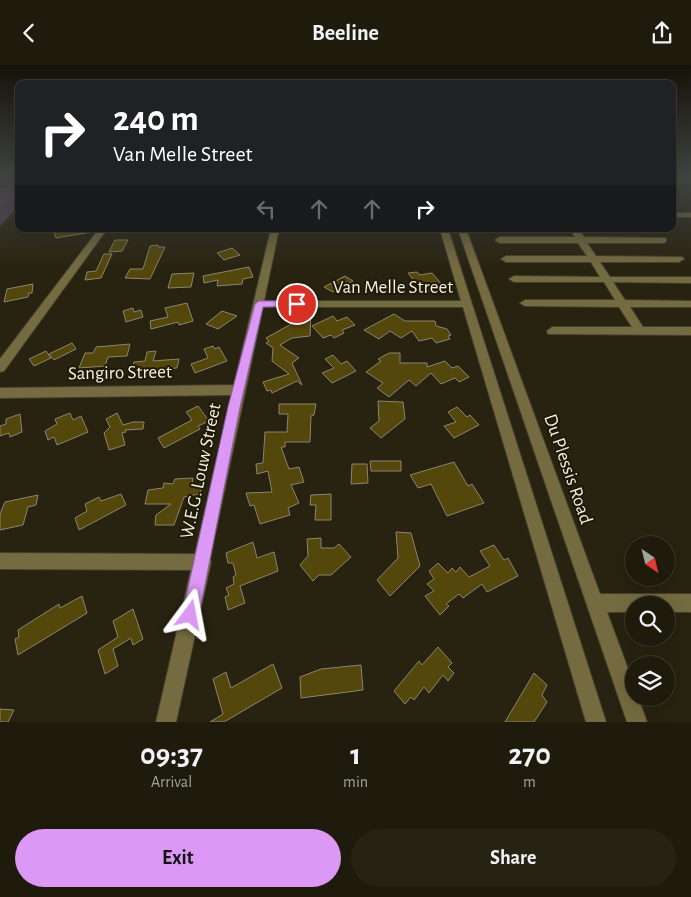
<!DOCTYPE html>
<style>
body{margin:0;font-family:"Alegreya Sans",sans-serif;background:#262315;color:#f1f3f6;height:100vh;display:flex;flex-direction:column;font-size:19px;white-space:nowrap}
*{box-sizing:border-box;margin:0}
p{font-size:16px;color:#a1a19d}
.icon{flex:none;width:28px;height:28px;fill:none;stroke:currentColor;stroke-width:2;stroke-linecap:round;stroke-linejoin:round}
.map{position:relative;height:657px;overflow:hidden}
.sheet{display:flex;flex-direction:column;background:#1e1a0c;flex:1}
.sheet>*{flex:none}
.top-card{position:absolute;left:15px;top:15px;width:661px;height:152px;border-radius:10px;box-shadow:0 5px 20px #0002,0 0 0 1px #3c382d;background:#202124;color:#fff;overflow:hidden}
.needle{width:32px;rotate:145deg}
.controls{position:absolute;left:625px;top:471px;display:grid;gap:10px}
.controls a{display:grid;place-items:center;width:50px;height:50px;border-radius:50%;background:#1e1a0c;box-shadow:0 5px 20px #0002,0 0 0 1px #3c382d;font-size:25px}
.pin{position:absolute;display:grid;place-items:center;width:42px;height:42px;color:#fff;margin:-21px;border:2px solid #fff;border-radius:50%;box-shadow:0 1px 5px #0007}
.me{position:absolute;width:55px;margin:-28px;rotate:13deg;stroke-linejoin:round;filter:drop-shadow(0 0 4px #0008)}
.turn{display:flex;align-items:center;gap:18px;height:105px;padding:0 15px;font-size:22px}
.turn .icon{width:65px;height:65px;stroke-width:2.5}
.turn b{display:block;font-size:35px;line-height:42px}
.lanes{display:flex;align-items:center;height:48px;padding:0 15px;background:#0003;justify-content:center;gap:25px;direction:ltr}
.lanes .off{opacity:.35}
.eta{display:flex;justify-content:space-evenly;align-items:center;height:85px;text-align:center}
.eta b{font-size:30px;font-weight:600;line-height:35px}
.cta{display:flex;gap:10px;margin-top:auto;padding:10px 15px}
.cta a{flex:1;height:58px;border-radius:30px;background:#db99f5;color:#111;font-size:20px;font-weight:600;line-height:58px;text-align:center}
.cta a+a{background:#262315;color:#f1f3f6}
header{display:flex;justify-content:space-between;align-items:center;height:65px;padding:0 15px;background:#1e1a0c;font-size:22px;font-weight:600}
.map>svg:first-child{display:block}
.green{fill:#543d5d}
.building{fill:#54470c;stroke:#8a856f}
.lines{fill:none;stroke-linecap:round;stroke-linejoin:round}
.minor-casing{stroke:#44402e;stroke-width:2}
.path{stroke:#918d7e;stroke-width:1;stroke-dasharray:2.5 2;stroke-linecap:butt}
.minor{fill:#756b40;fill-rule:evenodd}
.route{fill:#db99f5;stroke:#8e639f}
.labels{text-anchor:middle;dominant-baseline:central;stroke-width:4;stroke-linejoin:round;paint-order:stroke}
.street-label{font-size:19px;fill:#f2efe3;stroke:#1e1a07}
</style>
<header><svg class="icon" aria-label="back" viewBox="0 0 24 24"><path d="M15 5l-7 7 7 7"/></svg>Beeline<svg class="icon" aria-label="share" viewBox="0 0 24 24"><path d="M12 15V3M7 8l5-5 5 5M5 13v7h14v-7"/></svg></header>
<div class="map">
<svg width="691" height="657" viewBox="0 0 691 657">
<rect width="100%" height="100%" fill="#282310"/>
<path class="green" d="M19 117V141L0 161V126Z"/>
<g class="building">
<path d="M53 164H92V167L56 173Z"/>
<path d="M115 175H128L122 186 109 187Z"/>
<path d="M158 180V182H165L150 214 125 213 130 204H143L150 181Z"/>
<path d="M232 183 240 190 224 195 217 188Z"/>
<path d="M104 189H112L101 213 85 215 87 207 96 206Z"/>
<path d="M249 202 253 212 243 214 242 219 217 221 218 215 204 218 203 211Z"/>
<path d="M417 207 420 210 432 208 446 224 423 227 408 208Z"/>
<path d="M194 208 191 222 168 223 172 209Z"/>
<path d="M345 211 353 216 333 227 324 222Z"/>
<path d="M33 219 32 228H29L28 232 4 237 7 224Z"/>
<path d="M187 238 193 256 179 260 178 257 151 264 150 256 168 252 165 243Z"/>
<path d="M133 243 134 247 141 245 143 252 126 257 123 246Z"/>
<path d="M222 246 237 251 218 264 206 259Z"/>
<path d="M302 248H311L310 271 292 273 280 280 299 293 292 298 302 320 297 316 272 328 271 325 267 326 263 317 289 309 272 296 273 283 266 278 269 276 266 273 302 253Z"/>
<path d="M394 249 405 256H435L436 261 447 264 451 270 448 271 450 274 436 278 432 273 419 276 412 266 401 273 390 266 379 274 364 265Z"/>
<path d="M333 251 337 256 347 252 355 260 342 265 344 268 334 273 331 270 323 273 312 261Z"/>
<path d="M72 278 76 284 54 295 49 289Z"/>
<path d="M130 279 127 291 108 292 105 301 79 303 85 288H93L96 282Z"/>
<path d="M213 281 215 284 219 282 227 296 195 308 191 299 208 293 204 284Z"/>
<path d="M46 286 51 293 34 301 29 294Z"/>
<path d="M156 286 153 296 179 294 177 303 131 307 134 297 145 296 147 287Z"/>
<path d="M389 288H400V298H427V302L445 296 452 303 458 301 469 312 459 317 455 313 441 319 431 308 416 321 409 315 389 332 377 323 383 318 366 307 381 296 378 294Z"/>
<path d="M333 290 341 299 347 296 356 306 332 318 322 308 334 303 325 294Z"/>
<path d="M378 336 403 337 405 354 381 373 370 363 379 356Z"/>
<path d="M279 339H316L314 350 311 351 310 377H285V382H281L289 404 299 402 304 417 291 420 299 438 288 443 290 450 260 459 254 440 250 441 246 428 272 427 268 406 257 409 256 399 263 398 265 367H287L288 349H279Z"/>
<path d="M198 341 209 356 198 361 200 364 164 383 158 373 192 355 186 347Z"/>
<path d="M457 342 467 352 470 350 479 360 454 373 444 361 456 357 448 347Z"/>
<path d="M70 348 73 355 81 351 88 367 57 380 54 372 48 375 45 366 57 359 55 354Z"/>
<path d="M117 348 123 360 133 357H144L143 364 125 365 126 367 122 368 125 380 109 385 104 368 110 362 106 354Z"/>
<path d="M20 349 22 367 10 372 9 368 0 371V361L6 359V354Z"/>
<path d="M370 396H401V406H371Z"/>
<path d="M454 397 468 421 472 419 484 438 447 451 431 419 418 423 410 410Z"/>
<path d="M352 399H367L368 418 351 419Z"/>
<path d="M193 413 192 420 202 419 200 429 184 432 174 460H155L156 450 171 439H145L148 425 163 423 164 418 173 419 175 414Z"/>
<path d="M121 429 126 440 79 465 75 453 87 446 85 439 99 432 101 436Z"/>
<path d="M331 429V455H315L316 440H310L311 430Z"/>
<path d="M38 430 36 440 28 442 23 460 0 465V449L5 437Z"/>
<path d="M396 467 411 468 420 501 390 531 377 515 398 493Z"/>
<path d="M321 473V483H334L339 479 351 492 331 510H319L313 516 300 500 308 491 307 474Z"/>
<path d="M253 477 257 493 274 487 278 506 240 521 245 538 228 545 225 532 229 530 226 523 234 519 233 512 236 510 233 498H228L226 488Z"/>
<path d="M494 480 504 495 508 493 518 511 487 527 482 519 463 533 459 529 446 539 449 541 440 550 425 531 434 526 427 519 434 514 429 506 438 498 448 508 452 503 456 507 460 502 469 512 490 501 480 486Z"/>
<path d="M82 531 87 548 18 590 15 574 19 572 18 565 59 539 60 543Z"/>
<path d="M133 544 143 574 133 580 131 573 113 584 118 601 105 609 98 585 118 572 113 556Z"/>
<path d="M438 582 452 598 448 602 454 608 448 616 443 610 429 628 424 622 414 635 411 632 405 639 394 626 419 596 422 600Z"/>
<path d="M273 599 282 623 224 657H210L223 649 213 614 226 607 231 623Z"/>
<path d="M361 600 363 625 301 633 300 612 321 604Z"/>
<path d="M534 608 547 620 542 630 547 637 534 657H505Z"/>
<path d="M0 644 14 645 8 657H0Z"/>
</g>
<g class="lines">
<g class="minor-casing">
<g id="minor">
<rect x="672" y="148" width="19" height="4"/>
<path d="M99 164H107L4 306 0 307V294Z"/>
<path d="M271 164H279L264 236H461L440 164H448L606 657H586L463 242H263L210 494 211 497 176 657H156L191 505 0 504V488L195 489 232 330 0 333V323L234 320Z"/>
<path d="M458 164H466L600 529H691V547H666V540H634V547H607L634 620V632H638L647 657H627Z"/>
<path d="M570 164H578L584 172 666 173V177L663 178H587L596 191 682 192 684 194 679 197H600L610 212H691V218L613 217 625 235 691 236V242H630L643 262H691V270L548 269 547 266 552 262H632L619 242 525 241 520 238 525 235H615L604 217H514L509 214 514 211 600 212 591 197H506L501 194 506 191H587L578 178H499L495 175 499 172H575Z"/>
<path d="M590 164H657L653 166H594Z"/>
</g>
</g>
<g class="path">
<path d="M0 125 19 116"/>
<path d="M0 138 19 125"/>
</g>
<use href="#minor" class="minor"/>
</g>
<linearGradient id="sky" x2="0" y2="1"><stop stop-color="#161309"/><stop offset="0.55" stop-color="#424542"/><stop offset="1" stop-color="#424542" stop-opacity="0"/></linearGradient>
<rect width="691" height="204" fill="url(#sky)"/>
<path class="route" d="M297 236 300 237V241L263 242 240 342 199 550 196 556 190 559 185 556 182 550 228 342 255 239 259 236Z"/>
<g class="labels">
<g class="street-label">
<text x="393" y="222">Van Melle Street</text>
<text transform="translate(120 308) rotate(-1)">Sangiro Street</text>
<text transform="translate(568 404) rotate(71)">Du Plessis Road</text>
<text transform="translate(201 406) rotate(-78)">W.E.G. Louw Street</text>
</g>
</g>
</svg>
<div class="controls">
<a><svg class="needle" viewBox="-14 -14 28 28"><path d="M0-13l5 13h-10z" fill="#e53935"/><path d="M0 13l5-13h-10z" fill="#a1a19d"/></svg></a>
<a><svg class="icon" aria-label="search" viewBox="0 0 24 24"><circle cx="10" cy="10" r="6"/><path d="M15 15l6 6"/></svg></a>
<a><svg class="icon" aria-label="layers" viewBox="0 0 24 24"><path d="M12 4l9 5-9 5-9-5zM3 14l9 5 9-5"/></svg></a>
</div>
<div class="pin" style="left:297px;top:239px;background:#d93025"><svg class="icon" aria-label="arrive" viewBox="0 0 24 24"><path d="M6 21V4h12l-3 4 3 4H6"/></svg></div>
<svg class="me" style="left:190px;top:550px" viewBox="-20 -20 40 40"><path d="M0-17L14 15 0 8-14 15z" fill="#db99f5" stroke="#fff" stroke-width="4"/></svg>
<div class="top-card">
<div class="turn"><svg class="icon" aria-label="right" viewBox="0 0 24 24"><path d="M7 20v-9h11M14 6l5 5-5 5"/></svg><div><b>240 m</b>Van Melle Street</div></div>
<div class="lanes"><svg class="icon off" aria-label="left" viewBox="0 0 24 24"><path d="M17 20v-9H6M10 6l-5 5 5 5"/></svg><svg class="icon off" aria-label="ahead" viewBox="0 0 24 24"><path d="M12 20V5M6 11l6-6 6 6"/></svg><svg class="icon off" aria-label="ahead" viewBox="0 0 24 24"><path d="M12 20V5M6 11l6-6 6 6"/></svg><svg class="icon" aria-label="right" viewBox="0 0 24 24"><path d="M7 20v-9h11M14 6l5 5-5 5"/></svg></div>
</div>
</div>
<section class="sheet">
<div class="eta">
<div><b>09:37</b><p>Arrival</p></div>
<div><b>1</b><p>min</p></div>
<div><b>270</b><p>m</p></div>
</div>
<div class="cta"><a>Exit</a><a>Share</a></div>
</section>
